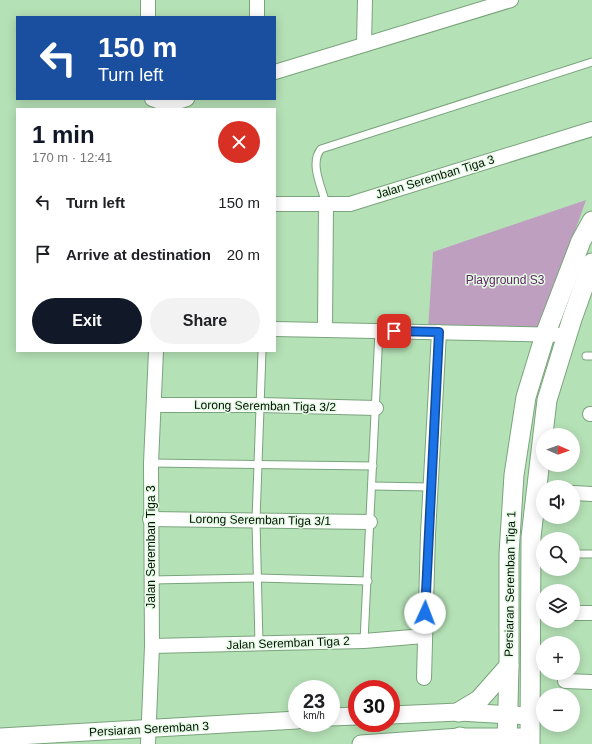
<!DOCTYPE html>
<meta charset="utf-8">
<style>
body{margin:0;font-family:Helvetica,sans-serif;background:#f2f2f2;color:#202124;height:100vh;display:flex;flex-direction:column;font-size:15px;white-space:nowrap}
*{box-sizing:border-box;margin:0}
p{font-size:13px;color:#757577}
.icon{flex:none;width:22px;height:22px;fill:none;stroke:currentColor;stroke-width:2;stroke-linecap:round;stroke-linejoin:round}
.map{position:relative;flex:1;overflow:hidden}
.panel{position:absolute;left:16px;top:108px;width:260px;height:244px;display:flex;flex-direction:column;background:#fff;border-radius:0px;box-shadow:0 2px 10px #0003}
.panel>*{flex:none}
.top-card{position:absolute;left:16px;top:16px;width:260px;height:84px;border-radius:0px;box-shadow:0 2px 10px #0003;background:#1a4fa0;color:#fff;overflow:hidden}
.needle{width:26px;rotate:92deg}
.tools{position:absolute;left:536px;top:428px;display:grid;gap:8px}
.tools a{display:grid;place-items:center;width:44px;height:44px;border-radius:50%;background:#fff;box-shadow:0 2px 10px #0003;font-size:20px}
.speed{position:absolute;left:288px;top:680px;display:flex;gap:8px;font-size:20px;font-weight:700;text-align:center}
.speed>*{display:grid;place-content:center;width:52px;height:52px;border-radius:50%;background:#fff;box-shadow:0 2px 10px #0003;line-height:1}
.speed small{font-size:10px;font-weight:400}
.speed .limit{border:6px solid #d22;background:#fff;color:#111}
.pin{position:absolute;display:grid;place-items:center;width:34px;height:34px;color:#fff;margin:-17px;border-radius:8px;box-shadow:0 2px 6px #0006}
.me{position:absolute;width:44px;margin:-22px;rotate:2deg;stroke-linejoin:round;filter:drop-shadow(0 0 3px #0008)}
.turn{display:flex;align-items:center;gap:14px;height:84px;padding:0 16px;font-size:18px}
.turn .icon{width:52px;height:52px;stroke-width:2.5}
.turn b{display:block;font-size:28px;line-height:34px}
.round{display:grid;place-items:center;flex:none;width:42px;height:42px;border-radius:21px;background:#f2f2f2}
.overview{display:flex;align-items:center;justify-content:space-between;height:68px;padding:0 16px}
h1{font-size:24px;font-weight:700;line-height:30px;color:#111827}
.primary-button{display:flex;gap:8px;margin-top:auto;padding:8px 16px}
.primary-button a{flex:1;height:46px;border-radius:24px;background:#111827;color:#fff;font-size:16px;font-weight:700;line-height:46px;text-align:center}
.primary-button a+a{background:#f2f2f2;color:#202124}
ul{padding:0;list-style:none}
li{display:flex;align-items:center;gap:12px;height:52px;padding:0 16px}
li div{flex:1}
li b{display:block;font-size:15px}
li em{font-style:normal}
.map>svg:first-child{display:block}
.green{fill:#bf9fc0}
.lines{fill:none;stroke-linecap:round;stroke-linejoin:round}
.service-casing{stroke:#7aa47c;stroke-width:9}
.minor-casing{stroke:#7aa47c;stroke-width:16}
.tertiary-casing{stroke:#7aa47c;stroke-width:19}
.secondary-casing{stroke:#7aa47c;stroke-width:21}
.service{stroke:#fff;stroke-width:7}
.minor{stroke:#fff;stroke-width:14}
.tertiary{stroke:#fff;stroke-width:17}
.secondary{stroke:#fff;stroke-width:19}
.route-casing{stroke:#114b97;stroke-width:10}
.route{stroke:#1a73e8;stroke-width:7}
.labels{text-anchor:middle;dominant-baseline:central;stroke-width:3;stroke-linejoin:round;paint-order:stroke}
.street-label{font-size:12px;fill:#041205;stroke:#e5fbe5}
.park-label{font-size:12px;fill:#5f2562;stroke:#e5fbe5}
</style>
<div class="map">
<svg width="592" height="744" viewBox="0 0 592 744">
<rect width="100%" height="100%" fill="#b5e1b6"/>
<path class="green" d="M586 200 540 329 428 330 433 252Z"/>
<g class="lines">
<g class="service-casing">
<g id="service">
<path d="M326 204C322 188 309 163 321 149L592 62"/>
<path d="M586 356H592"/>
<path d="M151 463 373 466"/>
<path d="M372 486 430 487"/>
<path d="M573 554H592"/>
<path d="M151 580 258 578 368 581"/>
<path d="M364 641 379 331"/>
<path d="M259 644 256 521 262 351"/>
</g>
</g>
<g class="minor-casing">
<g id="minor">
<path d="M148 0V17"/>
<path d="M257 17V0"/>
<path d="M364 44 365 0"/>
<path d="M275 72 511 0"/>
<path d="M152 99 168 105 187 99"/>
<path d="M275 204H350L592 129"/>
<path d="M275 329 568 335"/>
<path d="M325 329 326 204"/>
<path d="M154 405H260L376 408"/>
<path d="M590 414H592"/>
<path d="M573 493 592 494"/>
<path d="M150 519 370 522"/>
<path d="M573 613H592"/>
<path d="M152 646 364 641 424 636"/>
<path d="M424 678 428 534 439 332"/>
<path d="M565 681 592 682"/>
<path d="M148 744 152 646 151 463 156 351"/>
</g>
</g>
<g class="tertiary-casing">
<g id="tertiary">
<path d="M391 715 459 712 530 716"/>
<path d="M331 717 357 716"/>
<path d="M0 737 297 720"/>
<path d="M361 744 460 737H530"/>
</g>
</g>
<g class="secondary-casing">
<g id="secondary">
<path d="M459 712 479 700 509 666"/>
<path d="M460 737 469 744"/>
<path d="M507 744 509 666V554L514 475 526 397 545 335 581 241 592 221"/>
<path d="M530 744 531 537 547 400 572 319 592 263"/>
</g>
</g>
<use href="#service" class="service"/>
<use href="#minor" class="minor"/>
<use href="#tertiary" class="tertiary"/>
<use href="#secondary" class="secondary"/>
</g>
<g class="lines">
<g class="route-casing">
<path id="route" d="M394 331 439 332 425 613"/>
</g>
<use href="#route" class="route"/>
</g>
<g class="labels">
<g class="street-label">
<text transform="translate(435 177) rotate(-17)">Jalan Seremban Tiga 3</text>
<text transform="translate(265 406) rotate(1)">Lorong Seremban Tiga 3/2</text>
<text transform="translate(260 520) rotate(1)">Lorong Seremban Tiga 3/1</text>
<text transform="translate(151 547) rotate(-90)">Jalan Seremban Tiga 3</text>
<text transform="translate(510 584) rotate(-89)">Persiaran Seremban Tiga 1</text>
<text transform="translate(288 643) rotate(-2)">Jalan Seremban Tiga 2</text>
<text transform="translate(149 729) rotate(-3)">Persiaran Seremban 3</text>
</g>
<g class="park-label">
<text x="505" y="280">Playground S3</text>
</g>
</g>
</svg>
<div class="tools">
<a><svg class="needle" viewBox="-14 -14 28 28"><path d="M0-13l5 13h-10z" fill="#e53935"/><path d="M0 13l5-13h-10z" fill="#757577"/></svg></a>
<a><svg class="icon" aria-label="sound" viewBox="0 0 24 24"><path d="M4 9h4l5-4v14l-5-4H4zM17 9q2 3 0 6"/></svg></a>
<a><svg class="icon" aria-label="search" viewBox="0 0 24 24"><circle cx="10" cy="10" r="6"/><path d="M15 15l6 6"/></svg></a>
<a><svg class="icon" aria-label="layers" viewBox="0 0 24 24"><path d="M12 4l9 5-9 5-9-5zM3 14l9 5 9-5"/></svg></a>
<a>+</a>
<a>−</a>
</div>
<div class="speed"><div>23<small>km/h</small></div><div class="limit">30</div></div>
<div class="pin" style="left:394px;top:331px;background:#d93025"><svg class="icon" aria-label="arrive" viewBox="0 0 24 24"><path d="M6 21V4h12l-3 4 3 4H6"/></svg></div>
<svg class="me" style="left:425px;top:613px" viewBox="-20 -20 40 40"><circle r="19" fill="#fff"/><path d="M0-13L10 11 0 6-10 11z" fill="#1a73e8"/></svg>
<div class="top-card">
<div class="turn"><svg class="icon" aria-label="left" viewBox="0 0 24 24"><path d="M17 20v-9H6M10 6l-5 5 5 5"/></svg><div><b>150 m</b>Turn left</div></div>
</div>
<section class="panel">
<div class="overview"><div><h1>1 min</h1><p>170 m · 12:41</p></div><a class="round" style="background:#d93025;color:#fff"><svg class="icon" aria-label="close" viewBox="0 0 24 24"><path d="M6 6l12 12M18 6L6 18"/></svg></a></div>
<ul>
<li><svg class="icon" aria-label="left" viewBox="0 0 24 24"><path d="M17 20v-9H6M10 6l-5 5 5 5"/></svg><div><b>Turn left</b></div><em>150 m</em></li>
<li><svg class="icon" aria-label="arrive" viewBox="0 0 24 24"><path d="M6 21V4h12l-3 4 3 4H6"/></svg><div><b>Arrive at destination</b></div><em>20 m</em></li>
</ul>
<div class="primary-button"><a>Exit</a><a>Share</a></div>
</section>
</div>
